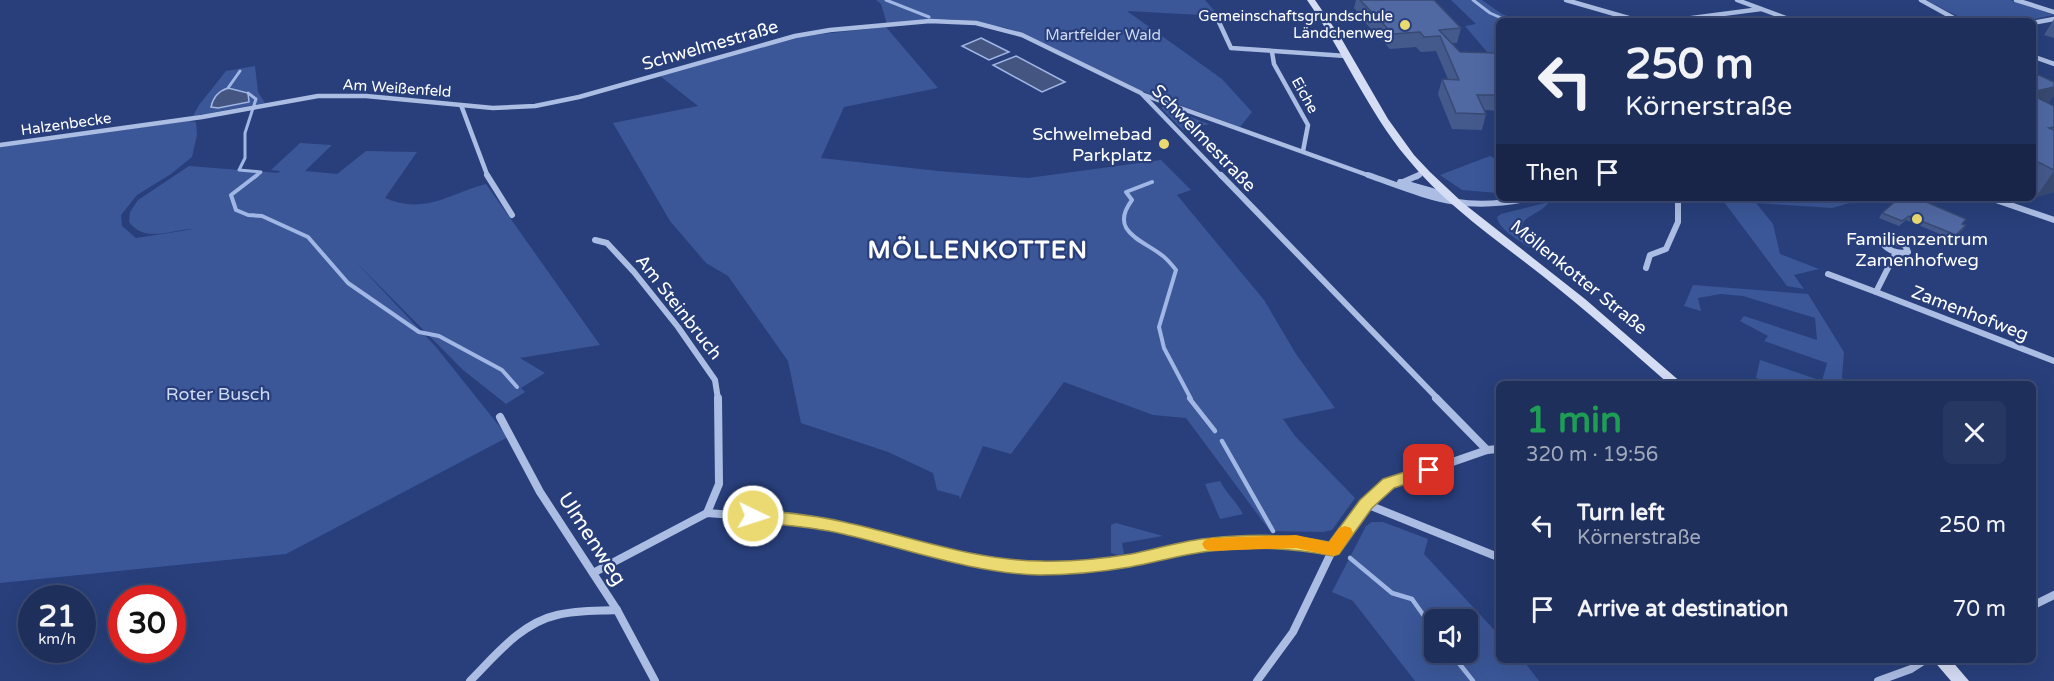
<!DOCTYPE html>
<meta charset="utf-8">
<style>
body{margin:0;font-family:"Varela Round",sans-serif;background:#263762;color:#f1f3f6;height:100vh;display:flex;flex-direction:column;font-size:22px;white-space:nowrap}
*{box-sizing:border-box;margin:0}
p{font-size:20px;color:#a1a9bb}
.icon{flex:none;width:33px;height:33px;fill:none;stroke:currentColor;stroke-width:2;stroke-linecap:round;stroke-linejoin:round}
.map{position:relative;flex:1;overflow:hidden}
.sheet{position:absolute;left:1496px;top:381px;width:540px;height:282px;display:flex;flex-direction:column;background:#1e2f5c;border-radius:9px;box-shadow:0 6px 24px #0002,0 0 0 2px #3c4a72}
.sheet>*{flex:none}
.banner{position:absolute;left:1496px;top:18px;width:540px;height:183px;border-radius:9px;box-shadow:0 6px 24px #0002,0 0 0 2px #3c4a72;background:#1e2f5c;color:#f1f3f6;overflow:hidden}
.tools{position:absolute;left:1424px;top:609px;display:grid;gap:12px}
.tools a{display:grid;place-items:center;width:54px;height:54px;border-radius:9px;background:#1e2f5c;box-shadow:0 6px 24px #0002,0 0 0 2px #3c4a72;font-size:30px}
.speed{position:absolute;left:18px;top:585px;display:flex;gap:12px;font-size:30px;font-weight:700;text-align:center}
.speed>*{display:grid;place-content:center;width:78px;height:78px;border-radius:50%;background:#1e2f5c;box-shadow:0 6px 24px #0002,0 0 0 2px #3c4a72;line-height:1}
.speed small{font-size:15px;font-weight:400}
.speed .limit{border:9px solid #d22;background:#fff;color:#111}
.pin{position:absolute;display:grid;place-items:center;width:51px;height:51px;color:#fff;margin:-26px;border-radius:12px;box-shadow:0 3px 9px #0006}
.me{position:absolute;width:66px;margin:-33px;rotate:94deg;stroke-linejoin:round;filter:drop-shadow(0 0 4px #0008)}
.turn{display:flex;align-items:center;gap:21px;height:126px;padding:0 30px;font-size:27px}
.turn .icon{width:78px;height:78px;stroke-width:2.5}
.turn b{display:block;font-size:42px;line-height:51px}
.then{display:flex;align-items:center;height:57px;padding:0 30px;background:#0003;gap:12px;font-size:22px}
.round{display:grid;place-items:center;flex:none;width:63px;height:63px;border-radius:9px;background:#263762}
.head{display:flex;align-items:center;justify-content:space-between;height:102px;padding:0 30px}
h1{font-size:36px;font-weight:800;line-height:45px;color:#1e9e55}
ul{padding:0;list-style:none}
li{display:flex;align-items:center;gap:18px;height:84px;padding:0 30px}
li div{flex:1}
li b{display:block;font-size:22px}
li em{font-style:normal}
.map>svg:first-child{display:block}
.green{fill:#3b5798;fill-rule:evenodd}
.water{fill:#445581;stroke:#a0b6e4;stroke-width:1.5}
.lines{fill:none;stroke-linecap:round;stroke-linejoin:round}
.stream-far2{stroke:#a0b6e4;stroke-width:3}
.stream-far1{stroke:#a0b6e4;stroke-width:4}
.stream{stroke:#a0b6e4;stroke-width:4.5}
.minor-far2{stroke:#acbde4;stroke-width:4.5}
.minor-far1{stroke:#acbde4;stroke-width:6}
.minor{stroke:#acbde4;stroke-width:8}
.secondary{fill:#d4ddf4;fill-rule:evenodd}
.wall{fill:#455a8c}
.shaded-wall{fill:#384a72}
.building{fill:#5069a3;stroke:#384a72;stroke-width:1.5}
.route{fill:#ebda72;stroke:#998e4a;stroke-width:1.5}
.slow{fill:#f59e0b}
.poi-dot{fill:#ebda72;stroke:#283f7b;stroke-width:2}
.labels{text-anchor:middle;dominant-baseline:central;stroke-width:4.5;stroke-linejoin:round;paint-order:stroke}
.far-poi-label{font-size:15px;fill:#fff;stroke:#283f7b;text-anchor:end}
.far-park-label{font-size:15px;fill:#ced9f3;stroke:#283f7b}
.far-street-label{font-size:15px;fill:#fff;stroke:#283f7b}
.street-label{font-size:18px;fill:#fff;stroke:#283f7b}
.poi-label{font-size:18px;fill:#fff;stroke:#283f7b;text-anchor:end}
.park-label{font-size:18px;fill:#ced9f3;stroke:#283f7b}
.near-street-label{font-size:21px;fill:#fff;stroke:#283f7b}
.district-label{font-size:24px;font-weight:bold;letter-spacing:1.5px;fill:#fff;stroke:#283f7b}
</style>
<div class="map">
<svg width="2054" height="681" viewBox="0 0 2054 681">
<rect width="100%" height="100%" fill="#283f7b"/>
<g class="green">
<path d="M876 0H1205L1219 16 1127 11 1222 79 1252 112 1240 127 1142 91 1007 28 951 19 887 24 881 4Z"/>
<path d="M1451 0H1482L1502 14 1520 21H1498V65L1465 26 1476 24Z"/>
<path d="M1926 0H2010L2054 15 2030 20 1967 21Z"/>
<path d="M886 27 938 88 844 107 821 158 938 171 1028 178 1161 160 1191 190 1177 195 1264 300 1296 354 1335 408 1283 419 1295 436 1355 498 1332 530 1323 532 1270 531 1186 418 1153 415 1064 382 1011 454 983 446 960 499 959 496 937 490 933 473 888 452 801 423 788 361 728 276 706 263 670 221 613 123 698 106 660 76 795 37Z"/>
<path d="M255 66 258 92 265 103 193 116 199 105 226 71Z"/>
<path d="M1164 106V107L1209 124 1183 130 1161 108Z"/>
<path d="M188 121 196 122 197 135 192 157 171 174 137 195 121 215 122 226 136 238 194 229C171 229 146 244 129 222L130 212 138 200 189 166 278 173 280 171 271 170 300 143 332 145 305 171 337 174 366 151 417 152 385 198C425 215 448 194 486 184L600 345 520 358 545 373 521 388 525 392 506 404 463 370 355 261 436 347 508 437 286 554 0 583V147Z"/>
<path d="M1490 156 1498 160V193L1462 190 1440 175Z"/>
<path d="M1721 198H1867L1832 208 1756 203 1773 224 1780 254 1819 269 1794 275 1804 289 1787 286Z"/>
<path d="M1549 202C1537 220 1508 213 1530 248 1519 240 1499 230 1497 217L1501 214Z"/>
<path d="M1693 285 1808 294 1844 352 1842 377 1845 384H1772L1756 378 1760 360 1822 381 1827 363 1764 341 1768 336 1740 321 1744 316 1817 340 1815 318 1743 296 1721 294 1698 298 1701 311 1684 306Z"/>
<path d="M1220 481C1227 494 1236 501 1243 514L1220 519 1205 484Z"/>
<path d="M1372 522H1383L1428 539 1424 554 1498 634V660H1523L1539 681H1415L1353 601 1332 592 1366 526ZM1434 620H1467V652H1434Z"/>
<path d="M1116 523 1163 536 1122 543 1124 554 1118 555 1111 553V525Z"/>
</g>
<g class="water">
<path d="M981 38 1009 52 989 60 962 46Z"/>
<path d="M1016 56 1065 82 1042 92 993 65Z"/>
<path d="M228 88 248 93 249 102 218 108 211 107C213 97 219 91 228 88Z"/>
</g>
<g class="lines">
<g class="stream-far2">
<path d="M886 0 929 17"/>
<path d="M1473 0 1490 13 1508 21"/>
<path d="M228 88 240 71"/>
<path d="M248 93 256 99 245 133V158L239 170 261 172 255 177"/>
</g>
<g class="stream-far1">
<path d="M257 175 231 195 236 210 248 215 262 216 308 237 348 283 419 332 439 336 502 370 517 387"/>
<path d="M1152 182 1126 192 1132 200C1108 232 1143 240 1163 256 1168 260 1172 265 1176 270L1159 327 1164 348 1191 399"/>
</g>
<g class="stream">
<path d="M1189 398 1215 431"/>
<path d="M1222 441 1273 531"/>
<path d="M1350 558 1392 593 1412 599 1434 630"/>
<path d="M1450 652 1473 681"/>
</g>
<g class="minor-far2">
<path d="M1566 0 1639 21"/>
<path d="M1737 0 1794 21"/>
<path d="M1921 0 1959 21"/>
<path d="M2016 0 2054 12"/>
<path d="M1218 20 1231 48 1346 56"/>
<path d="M1669 21 1761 9"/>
<path d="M2032 23 2054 19"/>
<path d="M1272 52 1274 64 1308 125 1303 151"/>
<path d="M2032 56 2054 64"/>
<path d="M1144 95 1373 177"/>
<path d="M461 105 488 177"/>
<path d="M0 145 202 117 318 96H366L493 108 535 106 579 97 795 36 830 30 930 21 976 23 1022 35 1141 93 1222 177"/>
<path d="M1417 177 1423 170"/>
</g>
<g class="minor-far1">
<path d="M487 175 512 215"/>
<path d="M1221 175 1438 399"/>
<path d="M1368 175C1431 197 1462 213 1531 198"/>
<path d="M1400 182 1446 195"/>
<path d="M1403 182 1419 175"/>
<path d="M1990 198 2054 220"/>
<path d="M595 240 607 243 634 272 678 327 715 380 718 399"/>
<path d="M1888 240 1905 245 1908 252C1898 254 1890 252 1883 244Z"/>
<path d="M1896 252 1876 292 2054 361"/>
<path d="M1646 268 1650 255 1666 249 1678 222V198"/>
<path d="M1828 274 1876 292"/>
</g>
<g class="minor">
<path d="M1436 398 1487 450"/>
<path d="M500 417 540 492 617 610 655 681"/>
<path d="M1366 504 1498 557"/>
<path d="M707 513 719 484 718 398"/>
<path d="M593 573 707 513 799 520 842 528 960 558 997 565 1039 568 1082 567 1210 544 1296 542 1333 549"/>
<path d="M2032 606 2054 595"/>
<path d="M470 681C495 656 521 623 557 615 577 610 597 611 617 610"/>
<path d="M1257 681 1293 632 1333 549 1366 504 1389 484 1487 450 1498 449"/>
<path d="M1878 681 1911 669 1925 660"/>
</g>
<g class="secondary">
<path d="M1307 0H1315L1341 38 1388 119 1414 155 1430 172 1463 203 1585 299 1683 384H1669C1628 348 1587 311 1544 277 1497 240 1445 205 1407 158 1367 110 1343 51 1307 0Z"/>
<path d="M1933 660H1951L1969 681H1951Z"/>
</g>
</g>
<g class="wall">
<path d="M1356 0H1434L1461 28 1457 43H1452L1460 52 1498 53V111L1485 110 1486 114 1482 130 1452 129 1438 94 1442 79H1448L1436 51 1421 52 1416 47 1390 49 1357 14V11L1354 8Z"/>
<path d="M2054 19V38L2044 35Z"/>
<path d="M2032 77 2049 103 2054 106V192L2036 197 2032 195Z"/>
<path d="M1899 198 1963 224 1966 225 1963 230 1952 239 1906 220 1899 226 1879 218 1882 213Z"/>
</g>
<g class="shaded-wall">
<path d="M2054 87V96L2044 110 2032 113V92Z"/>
<path d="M2054 171V192L2036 197Z"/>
<path d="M1966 225 1963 230 1952 239Z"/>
</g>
<g class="building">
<path d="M1360 0H1434L1461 28 1439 30 1460 52 1498 53V95H1477L1486 114 1456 113 1442 79 1459 80 1440 36 1424 37 1420 32 1393 34Z"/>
<path d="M2039 75 2054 82V87L2032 92V77Z"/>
<path d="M2032 95 2054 106V127L2049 128 2054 130V170L2032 159Z"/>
<path d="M1899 198H1917L1966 219 1962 224 1966 225 1956 235 1909 216 1902 221 1882 213Z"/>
</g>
<path class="route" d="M1429 464 1435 466 1437 470 1435 474 1394 488 1372 508 1339 554 1333 556C1293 548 1251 546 1211 551 1184 554 1157 562 1130 567 1101 572 1070 575 1039 575 972 573 908 549 843 534 814 527 784 525 753 522L747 521 745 516 747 512 753 510C784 512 814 515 844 522 909 536 972 560 1040 561 1070 562 1101 559 1131 554 1157 549 1184 540 1211 538 1250 534 1291 534 1329 542L1360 500 1383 479Z"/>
<path class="slow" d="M1345 526 1351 528 1353 533 1339 554 1333 556 1296 548 1211 551 1205 549 1202 544 1205 540 1211 538 1296 535 1329 542 1339 528Z"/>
<g class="poi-dot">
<circle cx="1405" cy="25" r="6"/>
<circle cx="1164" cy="144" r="6"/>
<circle cx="1917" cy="219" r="6"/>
</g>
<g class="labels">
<g class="far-poi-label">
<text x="1393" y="16">Gemeinschaftsgrundschule<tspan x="1393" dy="17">Ländchenweg</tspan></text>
</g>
<g class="far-park-label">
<text x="1103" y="35">Martfelder Wald</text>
</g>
<g class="far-street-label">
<text transform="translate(397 88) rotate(4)">Am Weißenfeld</text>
<text transform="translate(1305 95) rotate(61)">Eiche</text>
<text transform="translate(66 124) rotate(-8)">Halzenbecke</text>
</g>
<g class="street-label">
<text transform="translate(710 45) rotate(-16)">Schwelmestraße</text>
<text transform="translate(1204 138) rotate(46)">Schwelmestraße</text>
<text transform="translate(1579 277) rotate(39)">Möllenkotter Straße</text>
<text transform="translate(679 307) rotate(52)">Am Steinbruch</text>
<text transform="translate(1970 313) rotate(21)">Zamenhofweg</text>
</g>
<g class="poi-label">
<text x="1152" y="134">Schwelmebad<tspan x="1152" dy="21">Parkplatz</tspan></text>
<text x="1917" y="239" text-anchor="middle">Familienzentrum<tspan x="1917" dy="21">Zamenhofweg</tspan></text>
</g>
<g class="park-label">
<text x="218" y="394">Roter Busch</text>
</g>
<g class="near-street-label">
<text transform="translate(592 539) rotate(57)">Ulmenweg</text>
</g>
<g class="district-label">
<text x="978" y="250">MÖLLENKOTTEN</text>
</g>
</g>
</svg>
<div class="tools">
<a><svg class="icon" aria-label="sound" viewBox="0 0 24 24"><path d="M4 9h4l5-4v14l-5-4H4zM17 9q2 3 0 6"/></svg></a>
</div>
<div class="speed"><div>21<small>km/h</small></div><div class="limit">30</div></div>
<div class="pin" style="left:1429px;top:470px;background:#d93025"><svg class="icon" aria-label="arrive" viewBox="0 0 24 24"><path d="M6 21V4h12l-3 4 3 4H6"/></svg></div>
<svg class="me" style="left:753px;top:516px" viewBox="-20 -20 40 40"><circle r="17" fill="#ebda72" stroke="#fff" stroke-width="3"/><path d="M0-11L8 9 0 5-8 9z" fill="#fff"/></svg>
<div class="banner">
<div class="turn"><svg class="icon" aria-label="left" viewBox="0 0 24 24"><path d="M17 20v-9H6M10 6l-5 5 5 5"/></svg><div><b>250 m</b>Körnerstraße</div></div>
<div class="then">Then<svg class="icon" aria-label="arrive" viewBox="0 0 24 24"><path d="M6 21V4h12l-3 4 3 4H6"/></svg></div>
</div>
<section class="sheet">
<div class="head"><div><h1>1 min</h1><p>320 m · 19:56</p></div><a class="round"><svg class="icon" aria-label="close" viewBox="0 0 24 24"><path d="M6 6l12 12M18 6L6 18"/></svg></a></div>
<ul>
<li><svg class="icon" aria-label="left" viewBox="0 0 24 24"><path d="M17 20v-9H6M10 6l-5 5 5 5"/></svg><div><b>Turn left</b><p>Körnerstraße</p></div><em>250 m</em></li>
<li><svg class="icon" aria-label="arrive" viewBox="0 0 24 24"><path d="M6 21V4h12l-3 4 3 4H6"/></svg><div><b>Arrive at destination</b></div><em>70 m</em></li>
</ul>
</section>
</div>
